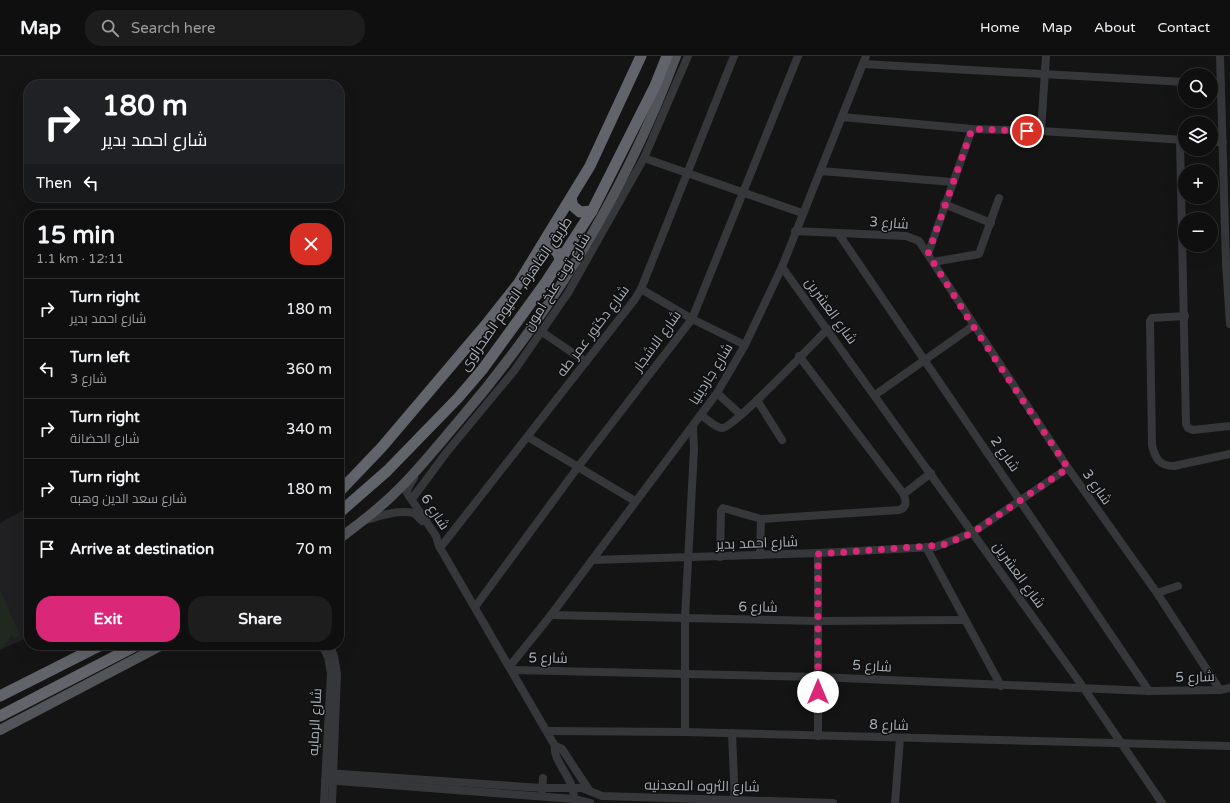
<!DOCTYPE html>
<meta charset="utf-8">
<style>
body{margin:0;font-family:"Varela Round",Cairo,sans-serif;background:#1d1d1e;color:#f1f3f6;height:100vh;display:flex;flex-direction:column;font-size:15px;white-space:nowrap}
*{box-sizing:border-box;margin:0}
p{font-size:13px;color:#9b9c9f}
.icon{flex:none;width:22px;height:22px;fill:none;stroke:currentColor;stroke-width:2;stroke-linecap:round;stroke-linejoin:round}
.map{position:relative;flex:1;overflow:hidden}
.drawer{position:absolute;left:24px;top:154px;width:320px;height:440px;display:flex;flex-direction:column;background:#0f0f10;border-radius:16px;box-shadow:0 4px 16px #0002,0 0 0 1px #2f2f30}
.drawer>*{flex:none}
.guide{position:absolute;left:24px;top:24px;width:320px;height:122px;border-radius:16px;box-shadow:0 4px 16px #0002,0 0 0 1px #2f2f30;background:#202124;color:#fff;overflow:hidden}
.controls{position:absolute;left:1178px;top:12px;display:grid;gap:8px}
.controls a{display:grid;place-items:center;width:40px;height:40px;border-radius:50%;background:#0f0f10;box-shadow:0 4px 16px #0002,0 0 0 1px #2f2f30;font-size:20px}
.pin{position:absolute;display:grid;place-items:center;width:34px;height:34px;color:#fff;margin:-17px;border:2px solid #fff;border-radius:50%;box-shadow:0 1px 4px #0007}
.me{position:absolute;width:44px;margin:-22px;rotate:0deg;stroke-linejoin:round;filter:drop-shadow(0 0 3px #0008)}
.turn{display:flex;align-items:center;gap:14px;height:84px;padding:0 12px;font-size:18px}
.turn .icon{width:52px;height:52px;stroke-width:2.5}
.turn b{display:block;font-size:28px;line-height:34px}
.then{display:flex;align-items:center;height:38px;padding:0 12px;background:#0003;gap:8px;font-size:15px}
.round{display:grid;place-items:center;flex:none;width:42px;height:42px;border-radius:16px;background:#1d1d1e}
.overview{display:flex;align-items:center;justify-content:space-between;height:68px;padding:0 12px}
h1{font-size:24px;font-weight:700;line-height:30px}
.primary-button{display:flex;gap:8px;margin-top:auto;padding:8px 12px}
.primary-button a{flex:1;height:46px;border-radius:16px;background:#db2777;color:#fff;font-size:16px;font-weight:700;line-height:46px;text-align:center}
.primary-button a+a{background:#1d1d1e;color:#f1f3f6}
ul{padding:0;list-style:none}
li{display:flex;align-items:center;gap:12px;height:60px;padding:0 12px;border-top:1px solid #2f2f30}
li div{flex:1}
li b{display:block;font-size:15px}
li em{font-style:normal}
header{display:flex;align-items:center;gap:24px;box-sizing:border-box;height:56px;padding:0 20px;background:#0f0f10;border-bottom:1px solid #2f2f30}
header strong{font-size:19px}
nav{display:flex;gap:22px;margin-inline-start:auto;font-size:14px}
.search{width:280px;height:36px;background:#1d1d1e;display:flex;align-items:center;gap:10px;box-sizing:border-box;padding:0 14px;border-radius:16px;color:#9b9c9f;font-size:15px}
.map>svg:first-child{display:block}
.built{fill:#202022}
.green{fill:#202820}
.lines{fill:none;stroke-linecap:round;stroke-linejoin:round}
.minor{stroke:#35373a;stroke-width:8}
.major{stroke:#515459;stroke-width:10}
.highway{stroke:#61656b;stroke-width:11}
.route{stroke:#db2777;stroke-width:7;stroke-dasharray:0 12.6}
.labels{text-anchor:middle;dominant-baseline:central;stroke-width:3;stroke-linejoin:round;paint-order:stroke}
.street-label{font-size:14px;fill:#a6adb5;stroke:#0f0f10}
</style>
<header>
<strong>Map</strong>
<div class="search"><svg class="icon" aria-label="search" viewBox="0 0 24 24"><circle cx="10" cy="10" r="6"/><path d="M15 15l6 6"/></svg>Search here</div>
<nav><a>Home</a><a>Map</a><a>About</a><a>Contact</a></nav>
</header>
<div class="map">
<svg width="1230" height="747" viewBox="0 0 1230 747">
<rect width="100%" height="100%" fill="#141415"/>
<path class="built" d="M29 451V581L0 594V467Z"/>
<path class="green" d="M0 533 20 580 14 582 12 578 6 588 0 592Z"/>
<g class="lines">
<g class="minor">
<path d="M1220 0 1226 207 1230 268"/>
<path d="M863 8 1185 26"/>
<path d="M1211 27 1221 28"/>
<path d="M842 61 972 73 1041 75 1185 84"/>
<path d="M1041 75 1046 0"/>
<path d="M1180 84 1186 368 1188 372 1193 374 1230 370"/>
<path d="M1211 86H1223"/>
<path d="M644 102 802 157"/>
<path d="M821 115 952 126"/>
<path d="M944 148 991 167"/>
<path d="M795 175 906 180 919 185 1068 412 1157 537 1220 634"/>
<path d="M838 177C941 331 1046 482 1149 635"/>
<path d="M928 198 972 73"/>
<path d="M933 206 979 198 999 142"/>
<path d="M782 211 1083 631 1162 747"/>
<path d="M641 233 692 263 745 289"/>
<path d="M1185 260 1152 262 1150 265 1152 389C1155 402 1159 410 1174 410L1230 398"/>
<path d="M542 276 586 306"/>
<path d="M799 300 902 436 905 437 931 417"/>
<path d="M717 337 741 359"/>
<path d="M875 339 973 270"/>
<path d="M757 344 782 384"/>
<path d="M701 359C707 363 716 372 722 372 734 372 814 286 828 273"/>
<path d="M528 381 635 445"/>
<path d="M414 422 408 432 407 437 436 480 439 490 555 690C552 705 575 723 574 743"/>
<path d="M412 443 446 397 514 315 568 237 644 102 688 0"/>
<path d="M366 464C382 459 398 454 414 457L422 465"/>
<path d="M926 491 1001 630"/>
<path d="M440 492 635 243 641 233 734 0"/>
<path d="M760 499 761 463"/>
<path d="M720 501 721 455 723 452 761 463 899 454C908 451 906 444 903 437"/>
<path d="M592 504 818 497 935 491 972 477 1068 412"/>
<path d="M1157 537 1178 530"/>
<path d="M475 551 578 411 692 263 798 0"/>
<path d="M551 559 818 565 965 564"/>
<path d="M322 589 328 601 331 617 324 747"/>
<path d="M330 589 334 600 337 618 332 747"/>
<path d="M510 610 551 559 717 337 745 289 782 211 866 0"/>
<path d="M512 614 818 621 1149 635 1220 634 1230 632"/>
<path d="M547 675 685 676 1230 690"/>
<path d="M685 676V562L694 393 693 371"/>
<path d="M732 677 735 747"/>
<path d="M818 680V497"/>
<path d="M555 690 562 693 589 734"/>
<path d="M326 717 542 732H582L602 740 833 747"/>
<path d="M325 724 574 743 590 747"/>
<path d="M542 735 543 722"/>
<path d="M895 747 900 682"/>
</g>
<g class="major">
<path d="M339 483C354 471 370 460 384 447 411 423 434 394 457 367 551 258 626 134 676 0"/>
<path d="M0 674 162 589"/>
</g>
<g class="highway">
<path d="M571 142 573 150 580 156 592 155"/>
<path d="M541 193C552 189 560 195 560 207"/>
<path d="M339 436 382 391 488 266 518 228 590 110 641 0"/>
<path d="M339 457 387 415 458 342 482 314 546 226 592 155 655 30 667 0"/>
<path d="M0 640 101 589"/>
<path d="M0 660 137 589"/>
</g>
</g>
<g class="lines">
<path class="route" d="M818 636V498L943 489 972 477 1068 412 973 270 928 198 972 73 1027 75"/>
</g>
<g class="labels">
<g class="street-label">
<text transform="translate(889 167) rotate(4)">شارع 3</text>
<text transform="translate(557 226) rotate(-58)">شارع توت عنخ امون</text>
<text transform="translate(516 238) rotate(-55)">طريق القاهرة, الفيوم الصحراوى</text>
<text transform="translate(831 255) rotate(54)">شارع العشرين</text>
<text transform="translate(593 275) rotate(-53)">شارع دكتور عمر طه</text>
<text transform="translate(657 285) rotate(-54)">شارع الاشجار</text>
<text transform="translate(711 318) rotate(-58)">شارع جاردينيا</text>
<text transform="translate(1005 398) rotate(55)">شارع 2</text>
<text transform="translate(1097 431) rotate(55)">شارع 3</text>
<text transform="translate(435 456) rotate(57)">شارع 6</text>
<text transform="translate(757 487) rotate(-2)">شارع احمد بدير</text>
<text transform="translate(1019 519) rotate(54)">شارع العشرين</text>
<text transform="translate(758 551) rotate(1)">شارع 6</text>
<text transform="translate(548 602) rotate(1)">شارع 5</text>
<text transform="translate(872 610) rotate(3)">شارع 5</text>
<text transform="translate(1195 621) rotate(-1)">شارع 5</text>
<text transform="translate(315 666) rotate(-87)">شارع الرمايه</text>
<text transform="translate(889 669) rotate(2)">شارع 8</text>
<text transform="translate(702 730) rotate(1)">شارع الثروه المعدنيه</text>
</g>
</g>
</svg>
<div class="controls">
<a><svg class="icon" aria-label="search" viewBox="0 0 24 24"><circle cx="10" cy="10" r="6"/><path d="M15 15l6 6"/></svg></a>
<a><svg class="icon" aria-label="layers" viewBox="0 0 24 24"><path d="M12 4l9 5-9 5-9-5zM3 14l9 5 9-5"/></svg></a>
<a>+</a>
<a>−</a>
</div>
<div class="pin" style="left:1027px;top:75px;background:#d93025"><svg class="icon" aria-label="arrive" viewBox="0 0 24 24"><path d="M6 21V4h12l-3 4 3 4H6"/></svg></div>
<svg class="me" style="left:818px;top:636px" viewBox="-20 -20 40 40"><circle r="19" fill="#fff"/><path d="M0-13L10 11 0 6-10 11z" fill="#db2777"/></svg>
<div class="guide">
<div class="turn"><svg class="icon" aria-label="right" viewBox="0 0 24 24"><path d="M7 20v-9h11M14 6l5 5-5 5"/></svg><div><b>180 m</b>شارع احمد بدير</div></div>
<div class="then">Then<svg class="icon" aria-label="left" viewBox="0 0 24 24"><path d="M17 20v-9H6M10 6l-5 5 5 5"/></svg></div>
</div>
<section class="drawer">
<div class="overview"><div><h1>15 min</h1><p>1.1 km · 12:11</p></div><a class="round" style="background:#d93025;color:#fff"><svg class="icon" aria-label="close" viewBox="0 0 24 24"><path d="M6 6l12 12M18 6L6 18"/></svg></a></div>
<ul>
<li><svg class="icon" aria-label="right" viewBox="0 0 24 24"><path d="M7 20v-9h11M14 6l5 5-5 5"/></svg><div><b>Turn right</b><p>شارع احمد بدير</p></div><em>180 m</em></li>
<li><svg class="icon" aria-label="left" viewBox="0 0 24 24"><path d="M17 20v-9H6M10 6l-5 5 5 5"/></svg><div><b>Turn left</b><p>شارع 3</p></div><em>360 m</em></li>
<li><svg class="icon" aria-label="right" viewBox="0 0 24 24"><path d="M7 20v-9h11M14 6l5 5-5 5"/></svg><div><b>Turn right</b><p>شارع الحضانة</p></div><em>340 m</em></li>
<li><svg class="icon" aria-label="right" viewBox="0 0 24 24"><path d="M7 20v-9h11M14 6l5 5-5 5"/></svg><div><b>Turn right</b><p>شارع سعد الدين وهبه</p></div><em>180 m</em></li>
<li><svg class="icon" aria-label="arrive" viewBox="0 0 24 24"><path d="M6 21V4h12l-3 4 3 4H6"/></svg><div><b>Arrive at destination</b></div><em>70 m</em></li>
</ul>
<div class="primary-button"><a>Exit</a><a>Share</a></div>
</section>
</div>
